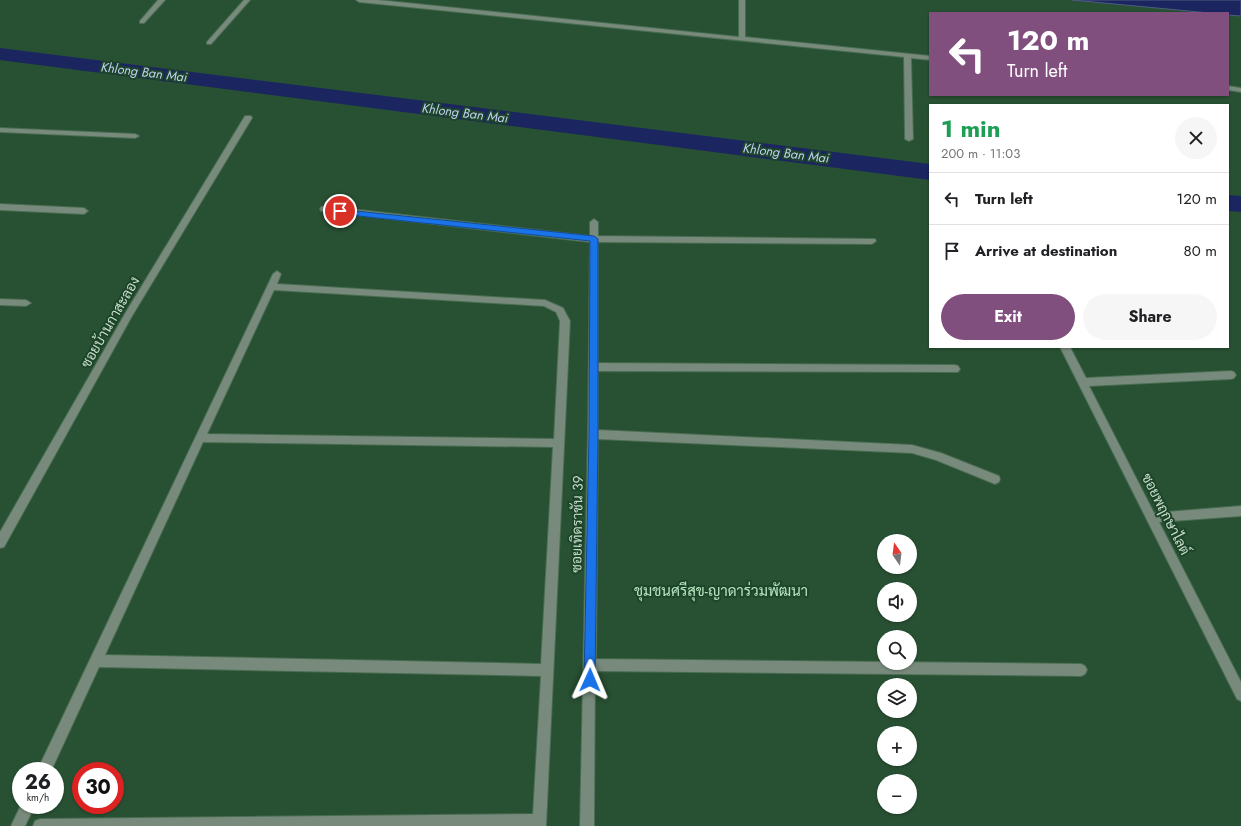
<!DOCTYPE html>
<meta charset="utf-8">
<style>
body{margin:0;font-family:Jost,Sarabun,sans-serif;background:#f6f6f6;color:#202124;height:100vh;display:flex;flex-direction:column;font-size:15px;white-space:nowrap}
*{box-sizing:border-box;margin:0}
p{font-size:13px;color:#757577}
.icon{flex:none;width:22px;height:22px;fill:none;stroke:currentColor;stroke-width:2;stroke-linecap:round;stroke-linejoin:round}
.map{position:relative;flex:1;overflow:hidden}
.panel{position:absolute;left:929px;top:104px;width:300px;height:244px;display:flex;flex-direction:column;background:#fff;border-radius:0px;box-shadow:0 1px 3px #0004}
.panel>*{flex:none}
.guide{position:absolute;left:929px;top:12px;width:300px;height:84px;border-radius:0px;box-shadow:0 1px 3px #0004;background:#814f7e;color:#fff;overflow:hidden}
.needle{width:26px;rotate:346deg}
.tools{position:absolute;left:877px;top:534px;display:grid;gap:8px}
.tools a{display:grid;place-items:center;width:40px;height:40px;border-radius:50%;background:#fff;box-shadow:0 1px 3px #0004;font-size:20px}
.speed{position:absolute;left:12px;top:762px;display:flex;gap:8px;font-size:20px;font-weight:700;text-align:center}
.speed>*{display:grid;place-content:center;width:52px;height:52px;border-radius:50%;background:#fff;box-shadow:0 1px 3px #0004;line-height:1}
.speed small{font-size:10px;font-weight:400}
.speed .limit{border:6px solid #d22;background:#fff;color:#111}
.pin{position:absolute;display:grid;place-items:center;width:34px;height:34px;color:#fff;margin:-17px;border:2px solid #fff;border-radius:50%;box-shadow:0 1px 4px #0007}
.me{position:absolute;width:44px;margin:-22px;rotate:1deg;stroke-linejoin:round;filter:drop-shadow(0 0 3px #0008)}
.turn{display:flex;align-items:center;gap:14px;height:84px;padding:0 12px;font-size:18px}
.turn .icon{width:52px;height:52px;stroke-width:2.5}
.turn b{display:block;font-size:28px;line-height:34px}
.round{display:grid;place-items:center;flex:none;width:42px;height:42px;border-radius:21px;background:#f6f6f6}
.headline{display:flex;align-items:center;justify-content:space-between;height:68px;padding:0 12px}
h1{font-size:24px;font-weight:700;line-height:30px;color:#1e9e55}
.primary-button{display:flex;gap:8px;margin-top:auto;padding:8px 12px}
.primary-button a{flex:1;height:46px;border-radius:24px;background:#814f7e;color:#fff;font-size:16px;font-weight:700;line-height:46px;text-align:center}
.primary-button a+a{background:#f6f6f6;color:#202124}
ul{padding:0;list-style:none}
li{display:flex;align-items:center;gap:12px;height:52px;padding:0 12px;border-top:1px solid #e0e0e0}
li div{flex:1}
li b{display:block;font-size:15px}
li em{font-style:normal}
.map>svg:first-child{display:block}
.water{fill:#1b2560;stroke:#4f5c80}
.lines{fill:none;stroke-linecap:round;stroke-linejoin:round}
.canal{fill:#1b2560;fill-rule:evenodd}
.minor-casing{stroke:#486c51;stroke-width:2}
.minor{fill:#778a7b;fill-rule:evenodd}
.route{fill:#1a73e8;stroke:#114b97}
.labels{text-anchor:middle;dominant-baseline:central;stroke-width:4;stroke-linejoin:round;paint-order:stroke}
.far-water-label{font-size:13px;font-style:italic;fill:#c2cff4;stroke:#1d4529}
.street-label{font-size:14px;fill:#c7dccb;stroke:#1d4529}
.neighbourhood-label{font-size:15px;fill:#b6e3bf;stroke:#1d4529}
</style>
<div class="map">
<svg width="1241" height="826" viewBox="0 0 1241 826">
<rect width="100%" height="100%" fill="#285033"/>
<path class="water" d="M1072 0H1241V16L1228 15V13H1210Z"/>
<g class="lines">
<g class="canal">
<path d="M0 48 930 164V180L0 60Z"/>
<path d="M1228 195 1241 196V212L1228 211Z"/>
</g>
<g class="minor-casing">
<g id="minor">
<path d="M158 0H165L144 23H140V21Z"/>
<path d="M244 0H250L211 44H207V42Z"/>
<path d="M356 0H378L739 37V0H745V37L930 56V60L911 58 913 139 909 141 905 139 904 57 359 2Z"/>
<path d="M1228 86 1241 88V92L1228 90Z"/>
<path d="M245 116H251L252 118 132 316 4 547 0 548V532L126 312Z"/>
<path d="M0 128 135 134 139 136 135 138 0 132Z"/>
<path d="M0 204 84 208 88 211 84 214 0 210Z"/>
<path d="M324 206 590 236V222L594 219 598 222V236L875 239 876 241 872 244 598 242V363L955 365 958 366 960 369 958 372 598 371V430L912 445 941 453 999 476 1000 479 999 482 995 484 936 460 912 453 598 439 596 659 1081 664 1085 666 1087 670 1085 674 1081 676 595 671 594 826H580L588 434 590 242 321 211 320 209 321 207Z"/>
<path d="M277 271 281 274 277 284 545 300 563 308 570 321 546 826H33L35 821 40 819 533 814 541 676 99 667 51 771H37L273 274ZM274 290 544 306 556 312 560 321 554 439 207 434ZM203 442 553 447 541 664 105 655Z"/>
<path d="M0 299 26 300 31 303 26 306 0 305Z"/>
<path d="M1060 347H1070L1086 378 1231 371 1234 372 1236 375 1234 378 1231 379 1089 386 1154 513 1241 506V516L1159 522 1241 682V701L1237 699Z"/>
<path d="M21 805H35L25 826H11Z"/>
</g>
</g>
<use href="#minor" class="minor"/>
</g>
<path class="route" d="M337 209 594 236 598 239V434L595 680 594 684 590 685 586 684 584 680 589 434 590 241 340 214 337 213Z"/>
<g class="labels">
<g class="far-water-label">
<text transform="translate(144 72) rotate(7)">Khlong Ban Mai</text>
<text transform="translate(465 113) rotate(7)">Khlong Ban Mai</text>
<text transform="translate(786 153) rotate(7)">Khlong Ban Mai</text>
</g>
<g class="street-label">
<text transform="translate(110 322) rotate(-60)">ซอยบ้านกาสะลอง</text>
<text transform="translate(1166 514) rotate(63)">ซอยพฤกษาไลต์</text>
<text transform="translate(577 524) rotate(-89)">ซอยเทิดราชัน 39</text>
</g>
<g class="neighbourhood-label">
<text x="721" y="591">ชุมชนศรีสุข-ญาดาร่วมพัฒนา</text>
</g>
</g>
</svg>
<div class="tools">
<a><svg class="needle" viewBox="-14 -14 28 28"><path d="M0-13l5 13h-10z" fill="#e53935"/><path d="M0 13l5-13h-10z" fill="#757577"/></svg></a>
<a><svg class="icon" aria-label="sound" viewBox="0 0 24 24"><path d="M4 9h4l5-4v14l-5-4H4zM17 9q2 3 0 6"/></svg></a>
<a><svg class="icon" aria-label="search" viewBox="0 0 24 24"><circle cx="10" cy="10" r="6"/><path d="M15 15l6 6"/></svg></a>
<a><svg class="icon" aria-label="layers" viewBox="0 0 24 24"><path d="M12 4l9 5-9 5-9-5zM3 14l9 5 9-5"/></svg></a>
<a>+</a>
<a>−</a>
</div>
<div class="speed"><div>26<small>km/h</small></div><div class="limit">30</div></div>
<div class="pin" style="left:340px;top:211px;background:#d93025"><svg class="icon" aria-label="arrive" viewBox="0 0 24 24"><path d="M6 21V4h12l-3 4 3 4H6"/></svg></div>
<svg class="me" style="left:590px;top:680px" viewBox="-20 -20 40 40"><path d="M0-17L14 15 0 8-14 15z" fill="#1a73e8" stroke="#fff" stroke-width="4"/></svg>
<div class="guide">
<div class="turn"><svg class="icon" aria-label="left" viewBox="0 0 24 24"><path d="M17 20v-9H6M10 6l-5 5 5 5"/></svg><div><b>120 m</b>Turn left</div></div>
</div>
<section class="panel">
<div class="headline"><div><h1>1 min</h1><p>200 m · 11:03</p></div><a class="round"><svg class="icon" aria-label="close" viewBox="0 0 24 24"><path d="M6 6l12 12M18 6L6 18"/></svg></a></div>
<ul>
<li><svg class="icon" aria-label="left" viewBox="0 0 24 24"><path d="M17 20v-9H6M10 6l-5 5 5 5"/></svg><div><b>Turn left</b></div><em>120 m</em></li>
<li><svg class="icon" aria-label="arrive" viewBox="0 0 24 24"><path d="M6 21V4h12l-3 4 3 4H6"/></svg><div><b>Arrive at destination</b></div><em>80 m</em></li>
</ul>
<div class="primary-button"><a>Exit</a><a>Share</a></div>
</section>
</div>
